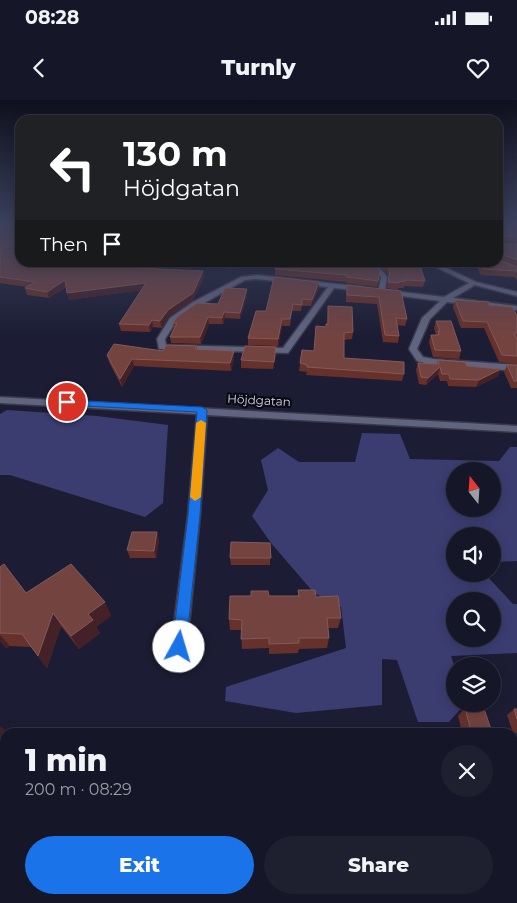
<!DOCTYPE html>
<meta charset="utf-8">
<style>
body{margin:0;font-family:Montserrat,sans-serif;background:#1e1f2f;color:#f1f3f6;height:100vh;display:flex;flex-direction:column;font-size:19px;white-space:nowrap}
*{box-sizing:border-box;margin:0}
p{font-size:16px;color:#9d9fa7}
.icon{flex:none;width:28px;height:28px;fill:none;stroke:currentColor;stroke-width:2;stroke-linecap:round;stroke-linejoin:round}
.map{position:relative;flex:1;overflow:hidden}
.side{position:absolute;left:0px;top:628px;width:518px;height:176px;display:flex;flex-direction:column;background:#151627;border-radius:15px 15px 0 0;box-shadow:0 2px 12px #0003,0 0 0 1px #343544}
.side>*{flex:none}
.guide{position:absolute;left:15px;top:15px;width:488px;height:152px;border-radius:15px;box-shadow:0 2px 12px #0003,0 0 0 1px #343544;background:#202124;color:#fff;overflow:hidden}
.needle{width:32px;rotate:343deg}
.fabs{position:absolute;left:446px;top:362px;display:grid;gap:10px}
.fabs a{display:grid;place-items:center;width:55px;height:55px;border-radius:50%;background:#151627;box-shadow:0 2px 12px #0003,0 0 0 1px #343544;font-size:25px}
.pin{position:absolute;display:grid;place-items:center;width:42px;height:42px;color:#fff;margin:-21px;border:2px solid #fff;border-radius:50%;box-shadow:0 1px 5px #0007}
.me{position:absolute;width:55px;margin:-28px;rotate:6deg;stroke-linejoin:round;filter:drop-shadow(0 0 4px #0008)}
.turn{display:flex;align-items:center;gap:18px;height:105px;padding:0 25px;font-size:22px}
.turn .icon{width:65px;height:65px;stroke-width:2.5}
.turn b{display:block;font-size:35px;line-height:42px}
.then{display:flex;align-items:center;height:48px;padding:0 25px;background:#0003;gap:10px;font-size:19px}
.round{display:grid;place-items:center;flex:none;width:52px;height:52px;border-radius:26px;background:#1e1f2f}
.head{display:flex;align-items:center;justify-content:space-between;height:85px;padding:0 25px}
h1{font-size:30px;font-weight:800;line-height:38px}
.button{display:flex;gap:10px;margin-top:auto;padding:10px 25px}
.button a{flex:1;height:58px;border-radius:30px;background:#1a73e8;color:#fff;font-size:20px;font-weight:800;line-height:58px;text-align:center}
.button a+a{background:#1e1f2f;color:#f1f3f6}
.status{display:flex;justify-content:space-between;align-items:center;height:35px;padding:0 25px;background:#151627;direction:ltr}
.status svg{height:14px;fill:currentColor}
header{display:flex;justify-content:space-between;align-items:center;height:65px;padding:0 25px;background:#151627;font-size:22px;font-weight:800}
.map>svg:first-child{display:block}
.green{fill:#3b3d71;fill-rule:evenodd}
.lines{fill:none;stroke-linecap:round;stroke-linejoin:round}
.minor-casing{stroke:#39394c;stroke-width:3}
.minor{fill:#61647f;fill-rule:evenodd}
.wall{fill:#67312b}
.shaded-wall{fill:#442126}
.building{fill:#734340;stroke:#835a5a}
.route{fill:#1a73e8;stroke:#114b97}
.slow{fill:#f59e0b}
.labels{text-anchor:middle;dominant-baseline:central;stroke-width:4.5;stroke-linejoin:round;paint-order:stroke}
.street-label{font-size:12px;fill:#d7d9e9;stroke:#080912}
</style>
<div class="status"><b>08:28</b><svg viewBox="0 0 49 12"><path d="M0 12V9h3v3zM5 12V6h3v6zM10 12V3h3v9zM15 12V0h3v12zM26 1h20v11H26zM47 4h2v5h-2z"/></svg></div>
<header><svg class="icon" aria-label="back" viewBox="0 0 24 24"><path d="M15 5l-7 7 7 7"/></svg>Turnly<svg class="icon" aria-label="heart" viewBox="0 0 24 24"><path d="M12 20l-8-8c-3-5 5-10 8-4 3-6 11-1 8 4z"/></svg></header>
<div class="map">
<svg width="517" height="803" viewBox="0 0 517 803">
<rect width="100%" height="100%" fill="#1c1d34"/>
<g class="green">
<path d="M7 310 97 316 168 325 163 403 145 417 10 375H0V314Z"/>
<path d="M362 333 400 334 410 359 499 361 510 347H517V461L493 462 492 436H455V474H485L513 504H517V553L451 556 455 568V604H465L449 622H418L397 560 382 559V605L296 613 225 601 226 587 346 548 341 507 314 493 271 443 252 416 268 390 261 360 278 348 299 362H355ZM455 371H492V409H455ZM455 501H492V539H455Z"/>
</g>
<g class="lines">
<g class="minor-casing">
<g id="minor">
<path d="M359 162C372 162 380 166 387 177L385 190 444 197 469 183 425 162H434L476 182 517 192V196L475 185 453 198 517 206V210L447 202 430 219 417 249 423 257 433 259 517 265V271L433 265 417 261 409 249 422 218 440 201 378 193 381 177 376 170Z"/>
<path d="M257 175 363 187 367 189 363 191 334 188 288 253 159 249 157 239 170 218 193 202 241 177ZM257 179 328 187 283 248 166 245 165 239 176 222 199 206 245 180Z"/>
<path d="M0 297 517 326V332L207 315 200 415 187 547 185 552 179 555 173 552 171 547 188 415 197 314 0 303Z"/>
</g>
</g>
<use href="#minor" class="minor"/>
</g>
<g class="wall">
<path d="M0 123 20 162H177L155 169 204 177 193 200 169 216 162 228 153 227 150 232 121 231 119 224 142 190 69 200 66 187 49 198 27 195 25 188 27 187 0 183Z"/>
<path d="M498 123H517V143L498 141 500 143 517 144V180L514 177 481 175 474 162H498V128L503 129Z"/>
<path d="M224 162H257L256 166 228 169Z"/>
<path d="M372 162H419L425 181 423 187 404 186V188H398V190L387 188 389 177 386 172 376 164Z"/>
<path d="M275 169 379 177 377 187 346 183V182L275 175Z"/>
<path d="M319 182V189L311 206H302L301 211H292L290 226H282L278 246 248 245V238L266 211Z"/>
<path d="M347 185 401 191 407 219 405 226 397 225 399 236 398 243 383 242 377 204 346 202V191Z"/>
<path d="M247 189V196L240 219 225 218 223 224H209L201 244 171 243 170 237 174 229 173 223 218 204Z"/>
<path d="M455 200 489 205 517 215V264L499 262 484 228H461L453 207Z"/>
<path d="M328 206 353 232 352 239 344 240V258L404 274 402 281 306 275 307 272 299 271 302 250 314 251 327 224Z"/>
<path d="M436 221 461 251 459 259 433 257 429 242 431 235H436L434 228Z"/>
<path d="M197 246V249L234 251V258L231 271 134 266 122 287 109 262 107 255 163 251Z"/>
<path d="M276 255 273 269 241 268V260Z"/>
<path d="M438 260 467 266 501 269 498 276 476 287 448 286 447 281H440L438 274 426 285 419 284 416 270 418 263 437 264Z"/>
<path d="M507 265H517V288H511L504 272Z"/>
<path d="M159 440 156 458H130L127 450Z"/>
<path d="M270 443V465H231L230 458Z"/>
<path d="M0 467 26 493 105 502 111 516 96 527 100 533 79 549 61 526 47 568 31 547 10 546 6 548 0 541Z"/>
<path d="M298 490 316 497 341 518 338 528H328L329 538 327 548 299 549 298 553 269 554V548L242 549 241 530H230L229 519 269 496H298Z"/>
<path d="M465 608 492 632H462L458 616Z"/>
<path d="M514 609H517V633H513L507 615Z"/>
<path d="M512 773H517V803H510L508 799H512Z"/>
</g>
<g class="shaded-wall">
<path d="M501 154 499 160H498V155Z"/>
<path d="M155 162H177L138 174 137 168Z"/>
<path d="M257 162 256 166 228 169 227 163Z"/>
<path d="M203 171 204 177 193 200 169 216 162 228 160 221 168 210Z"/>
<path d="M65 180 67 186 49 198 47 192Z"/>
<path d="M319 182V189L311 206 312 200Z"/>
<path d="M146 183 148 189 69 200 67 193Z"/>
<path d="M247 189V196L240 219V213Z"/>
<path d="M224 212 225 218 223 224 222 218Z"/>
<path d="M208 217 209 224 201 244 200 237Z"/>
<path d="M282 219V226L278 246V239Z"/>
<path d="M152 220 153 227 150 232 149 225Z"/>
<path d="M276 247V255L273 269 274 262Z"/>
<path d="M234 251V258L231 271 230 263Z"/>
<path d="M132 259 134 266 122 287 120 279Z"/>
<path d="M440 267 438 274 426 285 428 278Z"/>
<path d="M501 269 498 276 476 287 479 280Z"/>
<path d="M157 432 159 440 156 458 154 451Z"/>
<path d="M105 502 111 516 96 527 100 533 79 549 71 536 88 514Z"/>
<path d="M53 513 61 526 47 568 38 556Z"/>
<path d="M0 535 10 546 6 548 0 541Z"/>
<path d="M0 626 5 630 0 636Z"/>
</g>
<g class="building">
<path d="M0 123H20V162H155L137 168 203 171 193 193 168 210 160 221 152 220 149 225 119 224 146 183 67 193 65 180 47 192 25 188 35 182 0 177Z"/>
<path d="M504 123H517V137L500 136 498 141 500 143 517 144V160L501 154 498 155V128L511 129Z"/>
<path d="M498 160 517 167V172L516 171 483 169 479 162H498Z"/>
<path d="M277 162H370L376 165 380 171 378 181 347 177 346 175 275 169Z"/>
<path d="M383 162H419L425 181 405 180V182L399 181V183L388 182 390 171 387 166Z"/>
<path d="M274 177 319 182 312 200 302 199V205L293 204 290 219H282L278 239 248 238 256 211H266Z"/>
<path d="M347 185 401 191 407 219 396 218 399 236 385 235 379 197 347 195Z"/>
<path d="M225 188 247 189 240 213 224 212 222 218 208 217 200 237H170L177 223H173L177 217 197 203 218 204Z"/>
<path d="M455 200 489 202V205L512 207 517 215V233H514L517 239V256L502 255 487 222 463 221Z"/>
<path d="M328 206 352 207 353 232 344 233V258L404 262V274L307 267V265L300 263 302 250 314 251 316 226 326 227V224H328Z"/>
<path d="M436 221H451L461 251 435 250 431 235H439L438 231H440Z"/>
<path d="M114 244 163 251 166 245 197 246 195 249 234 251 230 263 132 259 120 279 107 255Z"/>
<path d="M245 246 276 247 274 262 241 260Z"/>
<path d="M438 260 465 262 467 266 501 269 479 280 450 279 449 274H442L440 267 428 278 421 277 418 263 439 264Z"/>
<path d="M507 265H517V281H514Z"/>
<path d="M132 432H157L154 451 127 450Z"/>
<path d="M231 442 270 443 271 458H230Z"/>
<path d="M4 464 26 493 71 464 105 502 88 514 93 520 71 536 53 513 38 556 22 534 0 533V467Z"/>
<path d="M298 490H315L316 497 338 496 341 518H327L329 538H299V543L269 544V538L241 539 242 520 229 519 230 496H251V491H268L269 496H299Z"/>
<path d="M465 608 484 609 492 632H409L471 631Z"/>
<path d="M514 609H517V619Z"/>
<path d="M42 629H91L90 632H40Z"/>
<path d="M215 629 253 630V632H215Z"/>
<path d="M321 631H357V632H322Z"/>
<path d="M512 773H517V798L512 782Z"/>
<path d="M155 799H177L176 803H154Z"/>
<path d="M204 799H251V803H203Z"/>
</g>
<linearGradient id="sky" x2="0" y2="1"><stop stop-color="#0f101d"/><stop offset="0.52" stop-color="#3a405c"/><stop offset="1" stop-color="#3a405c" stop-opacity="0"/></linearGradient>
<rect width="517" height="235" fill="url(#sky)"/>
<path class="route" d="M64 300 202 307 207 310 200 415 186 547 184 552 179 554 174 552 172 547 188 415 197 312 67 305 62 302Z"/>
<path class="slow" d="M201 320 206 323 201 397 195 401 190 397 196 323Z"/>
<g class="labels">
<g class="street-label">
<text transform="translate(259 300) rotate(3)">Höjdgatan</text>
</g>
</g>
</svg>
<div class="fabs">
<a><svg class="needle" viewBox="-14 -14 28 28"><path d="M0-13l5 13h-10z" fill="#e53935"/><path d="M0 13l5-13h-10z" fill="#9d9fa7"/></svg></a>
<a><svg class="icon" aria-label="sound" viewBox="0 0 24 24"><path d="M4 9h4l5-4v14l-5-4H4zM17 9q2 3 0 6"/></svg></a>
<a><svg class="icon" aria-label="search" viewBox="0 0 24 24"><circle cx="10" cy="10" r="6"/><path d="M15 15l6 6"/></svg></a>
<a><svg class="icon" aria-label="layers" viewBox="0 0 24 24"><path d="M12 4l9 5-9 5-9-5zM3 14l9 5 9-5"/></svg></a>
</div>
<div class="pin" style="left:67px;top:302px;background:#d93025"><svg class="icon" aria-label="arrive" viewBox="0 0 24 24"><path d="M6 21V4h12l-3 4 3 4H6"/></svg></div>
<svg class="me" style="left:179px;top:547px" viewBox="-20 -20 40 40"><circle r="19" fill="#fff"/><path d="M0-13L10 11 0 6-10 11z" fill="#1a73e8"/></svg>
<div class="guide">
<div class="turn"><svg class="icon" aria-label="left" viewBox="0 0 24 24"><path d="M17 20v-9H6M10 6l-5 5 5 5"/></svg><div><b>130 m</b>Höjdgatan</div></div>
<div class="then">Then<svg class="icon" aria-label="arrive" viewBox="0 0 24 24"><path d="M6 21V4h12l-3 4 3 4H6"/></svg></div>
</div>
<section class="side">
<div class="head"><div><h1>1 min</h1><p>200 m · 08:29</p></div><a class="round"><svg class="icon" aria-label="close" viewBox="0 0 24 24"><path d="M6 6l12 12M18 6L6 18"/></svg></a></div>
<div class="button"><a>Exit</a><a>Share</a></div>
</section>
</div>
